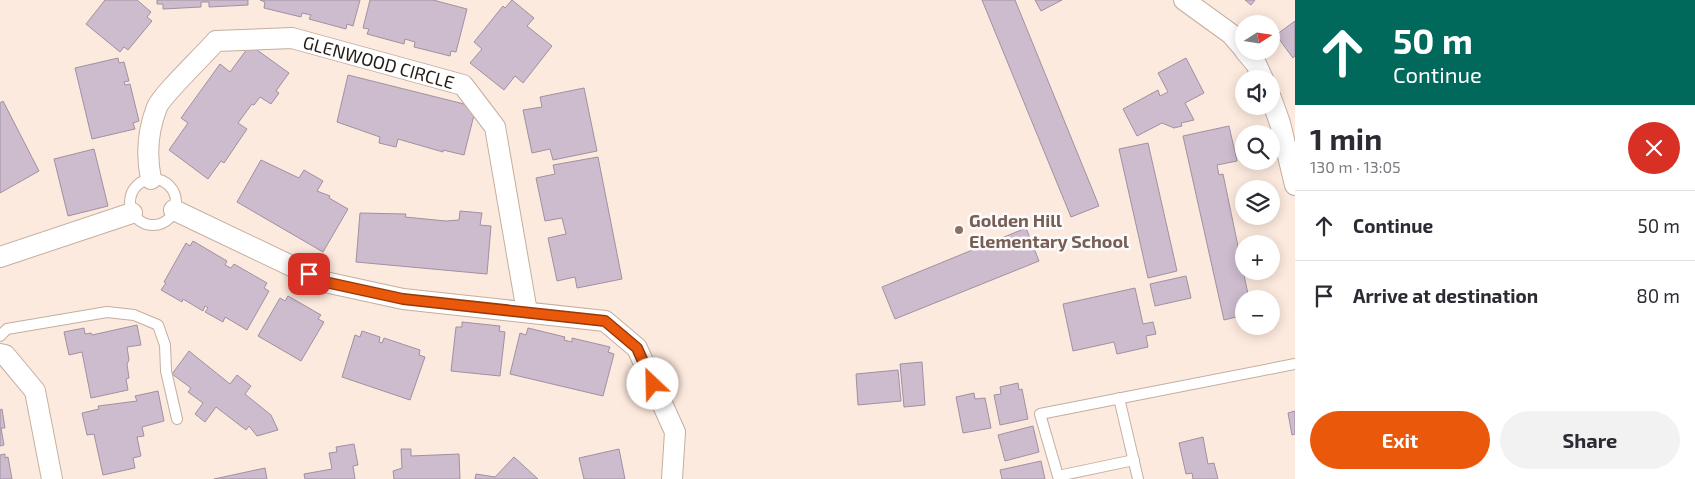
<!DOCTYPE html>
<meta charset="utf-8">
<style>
body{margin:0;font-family:"Exo 2",sans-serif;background:#f2f2f3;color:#2b2b33;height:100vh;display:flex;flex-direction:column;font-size:19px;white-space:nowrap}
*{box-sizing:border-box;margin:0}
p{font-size:16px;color:#7c7c81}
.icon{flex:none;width:28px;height:28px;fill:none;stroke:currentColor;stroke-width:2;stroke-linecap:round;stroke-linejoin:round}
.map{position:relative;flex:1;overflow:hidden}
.panel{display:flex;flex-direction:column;background:#fff;width:400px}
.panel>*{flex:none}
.banner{background:#00695c;color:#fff;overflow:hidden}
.needle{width:32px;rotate:78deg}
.tools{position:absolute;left:1235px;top:15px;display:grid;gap:10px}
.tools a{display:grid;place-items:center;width:45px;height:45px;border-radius:50%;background:#fff;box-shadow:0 2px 12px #0003;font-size:25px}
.pin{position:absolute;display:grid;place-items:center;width:42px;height:42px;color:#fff;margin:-21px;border-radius:10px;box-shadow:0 2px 8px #0006}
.me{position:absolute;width:55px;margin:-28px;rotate:336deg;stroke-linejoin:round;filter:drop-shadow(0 0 4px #0008)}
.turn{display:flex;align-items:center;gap:18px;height:105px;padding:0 15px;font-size:22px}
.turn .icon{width:65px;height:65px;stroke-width:2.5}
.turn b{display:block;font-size:35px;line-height:42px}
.round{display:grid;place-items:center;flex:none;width:52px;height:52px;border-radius:26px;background:#f2f2f3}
.head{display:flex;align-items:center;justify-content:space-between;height:85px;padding:0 15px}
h1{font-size:30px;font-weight:700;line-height:38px}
.action{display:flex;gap:10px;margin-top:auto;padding:10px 15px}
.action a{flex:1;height:58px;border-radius:30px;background:#ea580c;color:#fff;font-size:20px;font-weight:700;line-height:58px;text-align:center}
.action a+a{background:#f2f2f3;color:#2b2b33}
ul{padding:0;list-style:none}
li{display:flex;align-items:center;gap:15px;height:70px;padding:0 15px;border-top:1px solid #e1e1e2}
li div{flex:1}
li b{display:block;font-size:19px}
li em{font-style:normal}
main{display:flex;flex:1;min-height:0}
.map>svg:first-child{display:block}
.building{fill:#cdbbce;stroke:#a190a2}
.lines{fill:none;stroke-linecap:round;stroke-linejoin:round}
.lane-casing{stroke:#c4ae9f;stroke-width:12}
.street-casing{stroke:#c4ae9f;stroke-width:22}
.lane{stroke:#fff;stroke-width:10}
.street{stroke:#fff;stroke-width:20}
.route-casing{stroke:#983908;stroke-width:12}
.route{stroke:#ea580c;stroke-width:9}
.education-dot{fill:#8d6e63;stroke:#fbfbfb;stroke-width:2}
.labels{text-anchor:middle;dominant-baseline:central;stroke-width:5;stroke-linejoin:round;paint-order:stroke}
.street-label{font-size:18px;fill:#231b15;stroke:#fbfbfb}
.education-label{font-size:18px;font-weight:bold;fill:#785e54;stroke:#fbfbfb;text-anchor:start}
</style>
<main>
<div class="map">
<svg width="1295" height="479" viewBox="0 0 1295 479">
<rect width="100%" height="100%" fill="#fdeade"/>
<g class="building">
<path d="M105 0H137L151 12 147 17 152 21 128 50 124 47 120 52 86 24Z"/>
<path d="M157 0H248V5L209 7V2H201V7L163 9V4H157Z"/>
<path d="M260 0H360L353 26 347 24 346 29 309 19 311 15 302 13 301 17 264 8 265 2Z"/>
<path d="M370 0H433L467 9 456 52 451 51 450 56 414 47 415 42 405 39 404 44 367 34 369 29 363 28Z"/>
<path d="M512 0 534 18 527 26 552 46 523 83 515 76 504 90 470 63 482 49 474 42 503 6 505 8Z"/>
<path d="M982 0H1015L1099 206 1071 217Z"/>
<path d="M1035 0H1062L1041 11Z"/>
<path d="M1245 0H1255L1251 5Z"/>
<path d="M1295 21V56L1293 58 1276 35Z"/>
<path d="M250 45 289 73 276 91 279 93 271 104 260 97 254 105 252 104 238 123 247 129 224 163 221 161 208 179 169 150 188 123 181 118 220 64 230 72Z"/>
<path d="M118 58 119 63 124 62 129 81 124 82 125 85 130 84 139 121 133 123 135 129 92 139 75 68Z"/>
<path d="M1186 58 1204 93 1185 103 1194 120 1181 123 1182 126 1174 128 1162 123 1137 136 1123 109 1158 90 1160 96 1168 92 1158 73Z"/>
<path d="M348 75 476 107 464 155 443 150V152L398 139 396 147 379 143 380 137 337 122Z"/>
<path d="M584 88 597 151 553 160 550 149 532 153 523 110 542 107 540 97Z"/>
<path d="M3 101 39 171 0 193V103Z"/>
<path d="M1229 126 1237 161 1217 165 1219 175 1223 174 1249 299H1244V315L1224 320 1183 136Z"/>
<path d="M1148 143 1177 271 1148 278 1119 149Z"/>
<path d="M94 149 108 206 68 216 54 159Z"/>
<path d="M598 157 622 279 577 288 575 277 557 281 548 238 566 234 562 218 545 221 536 178 555 174 553 165Z"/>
<path d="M261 160 299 178 304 170 323 181 317 191 330 196 329 198 348 209 323 252 237 202Z"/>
<path d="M460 211 482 213 480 225 491 226 487 274 356 262 360 213 406 214 405 217 446 221 459 220Z"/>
<path d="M1026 228 1039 261 895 319 882 287Z"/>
<path d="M193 241 227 261 225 265 231 268 234 264 267 283 264 288 269 291 247 330 225 317 223 322 205 312 208 308 205 306 203 311 183 299 182 302 161 290 166 283 164 282 186 243 190 246Z"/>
<path d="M1186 276 1191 298 1155 306 1150 284Z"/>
<path d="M1135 288 1143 324 1153 322 1156 334 1146 336 1148 347 1117 354 1114 342 1073 351 1063 304Z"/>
<path d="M288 296 321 315 318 319 324 322 301 361 258 336 280 298 285 301Z"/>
<path d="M462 322 500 326 499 331 505 332 500 376 451 371 456 327H462Z"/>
<path d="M137 325 141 345 127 347 129 360 127 364 129 378 126 379 128 390 91 398 82 352 69 355 64 332 84 328 85 334 91 333 92 335Z"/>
<path d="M528 328 565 337 564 340 572 342V338L610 347 608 352 614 354 603 396 510 374 520 333 526 335Z"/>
<path d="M362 331 380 337 379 342 382 343 384 338 420 350 419 355 425 357 410 400 342 377 355 335 360 337Z"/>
<path d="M189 351 230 384 237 375 251 386 245 394 271 415 278 430 257 436 249 426 246 430 216 407 205 422 195 414 203 403 188 392 191 388 172 374Z"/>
<path d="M922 362 925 405 904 407 900 364Z"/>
<path d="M898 370 901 401 858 405 856 374Z"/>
<path d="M1018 383 1019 390 1022 389 1028 419 1000 425 994 395 1001 394 1000 387Z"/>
<path d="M158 391 164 421 142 427 144 436 137 437 141 456 133 458 135 468 103 475 94 434 87 435 82 413 99 409 98 406 137 401 135 396Z"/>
<path d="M974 393 975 399 985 398 991 428 963 433 956 397Z"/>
<path d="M2 409 5 428H1L4 445 0 446V410Z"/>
<path d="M1295 411V434L1292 435 1288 413Z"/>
<path d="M1033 426 1039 452 1005 461 998 435Z"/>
<path d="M1203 437 1208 464 1214 463 1218 479H1193L1192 473 1186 474 1179 443Z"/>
<path d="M354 444 358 465 353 466 355 479H305L304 474 332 469 329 453 337 452 336 447Z"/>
<path d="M401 449H411V456L459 454 460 479H394L393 471 402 468Z"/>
<path d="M619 449 625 479H584L579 458Z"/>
<path d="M5 454V458L8 457 12 479H0V455Z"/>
<path d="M514 457 538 479H475L476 474 495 477Z"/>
<path d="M1041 461 1045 479H1002L1000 470Z"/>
<path d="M265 468 267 479H214Z"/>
</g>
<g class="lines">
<g class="lane-casing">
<g id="lane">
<circle cx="153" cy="202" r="23"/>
<path d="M0 336 7 329 107 312 134 315 158 325 165 345 166 371 177 419"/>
<path d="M1119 398 1138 479"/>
<path d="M1134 460 1058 476 1040 414 1295 364"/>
</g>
</g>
<g class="street-casing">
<g id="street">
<path d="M1184 0 1231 34 1244 49"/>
<path d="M1245 51 1256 64 1263 79"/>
<path d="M1271 98 1280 123 1295 185"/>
<path id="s1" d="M151 179C146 155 148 130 157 107 162 95 205 54 216 41L292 38 463 85 495 127 527 312"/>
<path d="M174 210 325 282 403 299 605 321 637 348 675 432 672 479"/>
<path d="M0 257 132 213"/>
<path d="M0 354 5 355 35 391 52 479"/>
</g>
</g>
<use href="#lane" class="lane"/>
<use href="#street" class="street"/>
</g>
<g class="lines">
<g class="route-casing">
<path id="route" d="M309 274 325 282 403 299 605 321 637 348 653 384"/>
</g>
<use href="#route" class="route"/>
</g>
<circle class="education-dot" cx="959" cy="230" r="5"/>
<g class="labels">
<g class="street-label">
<text stroke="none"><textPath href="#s1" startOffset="328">GLENWOOD CIRCLE</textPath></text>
</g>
<g class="education-label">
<text x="969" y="220">Golden Hill<tspan x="969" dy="21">Elementary School</tspan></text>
</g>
</g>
</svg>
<div class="tools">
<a><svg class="needle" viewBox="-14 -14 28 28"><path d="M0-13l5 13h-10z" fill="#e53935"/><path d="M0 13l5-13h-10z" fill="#7c7c81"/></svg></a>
<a><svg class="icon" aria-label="sound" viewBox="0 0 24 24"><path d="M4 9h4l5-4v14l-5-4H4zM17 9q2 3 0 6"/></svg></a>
<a><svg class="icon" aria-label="search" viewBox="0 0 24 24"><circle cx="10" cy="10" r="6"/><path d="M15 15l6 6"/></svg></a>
<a><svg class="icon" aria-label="layers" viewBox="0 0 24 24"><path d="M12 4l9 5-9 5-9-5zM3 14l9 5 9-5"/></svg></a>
<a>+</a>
<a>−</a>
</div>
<div class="pin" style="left:309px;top:274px;background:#d93025"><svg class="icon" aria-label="arrive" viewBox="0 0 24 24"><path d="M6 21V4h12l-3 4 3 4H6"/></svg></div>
<svg class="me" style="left:653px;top:384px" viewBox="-20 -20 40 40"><circle r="19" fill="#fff"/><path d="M0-13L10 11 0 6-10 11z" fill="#ea580c"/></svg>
</div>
<section class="panel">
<div class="banner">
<div class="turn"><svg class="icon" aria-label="ahead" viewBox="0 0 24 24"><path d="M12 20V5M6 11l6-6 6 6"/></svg><div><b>50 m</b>Continue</div></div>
</div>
<div class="head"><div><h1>1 min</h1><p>130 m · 13:05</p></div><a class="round" style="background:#d93025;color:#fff"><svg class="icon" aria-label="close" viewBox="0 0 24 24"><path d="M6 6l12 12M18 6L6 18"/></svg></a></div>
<ul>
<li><svg class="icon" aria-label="ahead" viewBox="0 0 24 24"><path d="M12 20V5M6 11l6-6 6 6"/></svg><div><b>Continue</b></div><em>50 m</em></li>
<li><svg class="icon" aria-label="arrive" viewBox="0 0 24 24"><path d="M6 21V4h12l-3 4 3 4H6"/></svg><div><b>Arrive at destination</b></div><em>80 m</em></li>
</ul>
<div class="action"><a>Exit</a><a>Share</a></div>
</section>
</main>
